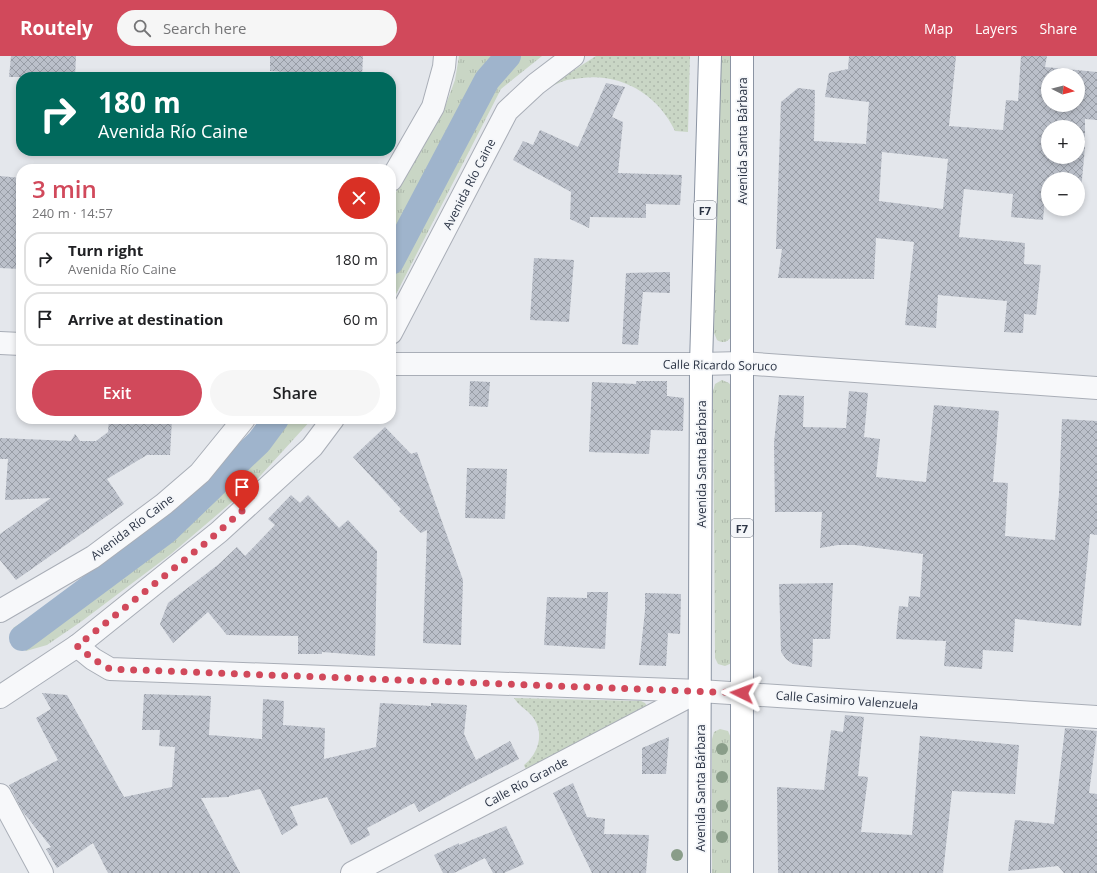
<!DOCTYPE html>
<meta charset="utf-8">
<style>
body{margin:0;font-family:"Open Sans",sans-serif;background:#f6f6f6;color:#202124;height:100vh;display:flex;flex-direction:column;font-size:15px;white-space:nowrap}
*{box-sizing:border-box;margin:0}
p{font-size:13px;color:#757577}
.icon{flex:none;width:22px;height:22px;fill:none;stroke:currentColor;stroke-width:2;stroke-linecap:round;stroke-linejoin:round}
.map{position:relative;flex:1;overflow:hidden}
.panel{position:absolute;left:16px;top:108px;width:380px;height:260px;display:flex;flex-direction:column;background:#fff;border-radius:16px;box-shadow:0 2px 6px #0003}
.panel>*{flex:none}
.guide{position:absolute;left:16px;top:16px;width:380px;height:84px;border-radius:16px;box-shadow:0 2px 6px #0003;background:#00695c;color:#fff;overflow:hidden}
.needle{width:26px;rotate:96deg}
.controls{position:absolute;left:1041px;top:12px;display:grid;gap:8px}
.controls a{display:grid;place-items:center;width:44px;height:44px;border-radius:50%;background:#fff;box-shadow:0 2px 6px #0003;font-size:20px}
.pin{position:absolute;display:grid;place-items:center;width:34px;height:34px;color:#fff;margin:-41px -17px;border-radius:50% 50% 50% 0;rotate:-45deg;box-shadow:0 0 4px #0007}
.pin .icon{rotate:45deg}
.me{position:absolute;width:44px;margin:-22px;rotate:273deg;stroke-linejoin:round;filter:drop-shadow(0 0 3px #0008)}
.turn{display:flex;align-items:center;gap:14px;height:84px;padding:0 16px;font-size:18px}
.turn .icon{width:52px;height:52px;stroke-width:2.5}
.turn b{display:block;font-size:28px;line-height:34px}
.round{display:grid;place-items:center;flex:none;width:42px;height:42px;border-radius:21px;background:#f6f6f6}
.head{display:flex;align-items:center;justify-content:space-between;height:68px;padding:0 16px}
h1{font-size:24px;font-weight:600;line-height:30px;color:#d1495b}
.primary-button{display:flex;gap:8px;margin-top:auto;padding:8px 16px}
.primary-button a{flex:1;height:46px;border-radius:24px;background:#d1495b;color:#fff;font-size:16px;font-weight:600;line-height:46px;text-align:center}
.primary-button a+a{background:#f6f6f6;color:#202124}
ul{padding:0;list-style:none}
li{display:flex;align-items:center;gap:12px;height:54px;margin:0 8px 6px;padding:0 8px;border:2px solid #e0e0e0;border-radius:16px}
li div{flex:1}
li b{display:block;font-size:15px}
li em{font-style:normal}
header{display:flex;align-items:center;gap:24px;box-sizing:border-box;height:56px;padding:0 20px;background:#d1495b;color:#fff}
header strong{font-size:19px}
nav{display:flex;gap:22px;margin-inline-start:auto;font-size:14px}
.search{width:280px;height:36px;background:#f6f6f6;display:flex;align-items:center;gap:10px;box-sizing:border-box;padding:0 14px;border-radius:22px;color:#757577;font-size:15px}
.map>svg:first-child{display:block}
.grass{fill:url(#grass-tufts)}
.park{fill:url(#park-dots)}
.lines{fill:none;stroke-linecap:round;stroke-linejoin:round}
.canal{stroke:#9fb4cc;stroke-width:26}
.building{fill:url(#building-cross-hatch);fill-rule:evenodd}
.street-casing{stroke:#a9aeb7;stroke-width:24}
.highway-casing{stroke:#8b94a3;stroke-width:24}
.street{stroke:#f7f8fa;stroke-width:22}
.highway{stroke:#fff;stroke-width:22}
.tree{fill:#899d89}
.route{stroke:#d1495b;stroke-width:7;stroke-dasharray:0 12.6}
.labels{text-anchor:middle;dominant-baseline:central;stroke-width:3.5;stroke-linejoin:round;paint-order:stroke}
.shield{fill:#f4f6f9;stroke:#676e7b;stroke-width:1}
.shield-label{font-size:11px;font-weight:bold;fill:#2b3445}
.street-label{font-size:12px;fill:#2b3445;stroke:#f4f6f9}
</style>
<header>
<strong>Routely</strong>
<div class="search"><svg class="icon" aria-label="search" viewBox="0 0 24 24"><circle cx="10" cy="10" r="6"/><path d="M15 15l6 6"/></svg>Search here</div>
<nav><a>Map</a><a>Layers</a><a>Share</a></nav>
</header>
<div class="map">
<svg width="1097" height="817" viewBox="0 0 1097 817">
<defs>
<pattern id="grass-tufts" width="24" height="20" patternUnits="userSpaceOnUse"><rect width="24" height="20" fill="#c9d6c5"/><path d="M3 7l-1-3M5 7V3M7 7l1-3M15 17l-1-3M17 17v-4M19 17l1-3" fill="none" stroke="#adb8ab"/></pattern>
<pattern id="park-dots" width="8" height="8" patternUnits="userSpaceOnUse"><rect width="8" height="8" fill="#c9d6c5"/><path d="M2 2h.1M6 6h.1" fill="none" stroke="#adb8ab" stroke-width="1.8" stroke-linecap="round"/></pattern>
<pattern id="building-cross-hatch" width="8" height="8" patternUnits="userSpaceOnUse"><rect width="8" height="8" fill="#bbc0ca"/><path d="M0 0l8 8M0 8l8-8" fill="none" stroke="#989da6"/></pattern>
</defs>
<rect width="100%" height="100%" fill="#e4e7ec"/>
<g class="grass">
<path d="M459 0H542L501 33 391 248V145L446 48 455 24Z"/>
<path d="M720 0H733L732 280C728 286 723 288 717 284L714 277Z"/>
<path d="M722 324 729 327 731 330 732 607 725 610 718 608 715 602 713 335 715 328Z"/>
<path d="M265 363H312L252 429 171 498 82 565 47 589 26 595 13 572 156 478 209 430 255 378Z"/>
<path d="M720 673 728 675 731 682V817H712V683L714 676Z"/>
</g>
<g class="park">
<path d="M596 0H690L688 76 675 75C658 39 622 17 582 22 577 23 571 23 567 24 560 26 553 30 546 32Z"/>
<path d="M514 642 641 645 645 647 647 650 526 714 524 709C539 697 545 676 532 660 526 653 519 650 514 642Z"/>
</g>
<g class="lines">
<g class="canal">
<path d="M391 206 487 24 508 0"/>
<path d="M22 582 166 475 259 386 276 363"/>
</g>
</g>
<g class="building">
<path d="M11 0H76L75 21H9Z"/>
<path d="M270 0H363L362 21 270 15Z"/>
<path d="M849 0H956L949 70 1003 74 1006 44 1018 45 1021 0H1047L1045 11 1097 16V64L1085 63V91L1080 145H1078V123H1048V141L1045 140 1043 164 1011 161 1013 138 964 133 959 181 1025 187 1024 208 1041 209 1036 259 1024 258 1023 277 1004 276 1007 245 938 239 936 272 905 269 914 186 876 182 874 223 778 222 782 193H776L781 46 798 32 815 34 814 85 866 88 869 46 825 41 829 17 848 13ZM1048 19H1078V49H1048ZM1048 71H1078V101H1048ZM882 96 948 103 943 153 879 145Z"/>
<path d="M606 27 625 31 612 61 623 66 618 117 682 119 680 149 646 148V162L590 161 589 172 570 163 571 136 513 104 523 85 533 89 540 74 578 91Z"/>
<path d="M0 120 21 122V213L0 212Z"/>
<path d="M534 202 574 204 569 266 530 264Z"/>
<path d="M670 216V237L643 236 638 289 622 288 626 217Z"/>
<path d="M470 325 490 326 488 351 469 350Z"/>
<path d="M636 325H667V340L684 342 683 375 651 374 649 398 589 396 592 326 636 328Z"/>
<path d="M849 335 868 337 864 381 880 383 876 421 926 426 934 349 999 355 993 426 1008 427 1005 480 1055 484 1059 438 1062 363 1097 365V479L1090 478 1081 570 1015 563 1013 596 983 594 982 613 944 610 946 585 896 583 899 550 908 551 909 540 920 541 923 498 855 489H838L820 492 822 456H775L774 387 779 339 804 340 803 371 846 372Z"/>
<path d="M109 363H172L170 399H147L107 423 124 448 16 524 0 504V478L51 442 5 444 8 403H0V382L71 385 75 378 80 385H96L108 376Z"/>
<path d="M385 371 411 398 417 396 463 524 461 589 423 587 427 474 421 477 399 455 401 453 353 401Z"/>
<path d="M467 412 507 413 505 463 465 462Z"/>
<path d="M291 439 300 447 308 439 339 472 348 464 377 495 375 600 322 596V598H298V580L227 579 208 556 173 587 160 568 168 547 219 508 237 491 245 500 275 469 268 463Z"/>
<path d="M833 527 830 583H813L812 611 793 608 786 603 781 596 779 528Z"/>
<path d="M587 536H608L605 593 544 589 547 541 587 542Z"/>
<path d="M645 537 681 538 680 578 668 577 666 610 639 609 645 555Z"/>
<path d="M42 637 67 639 124 741 172 731 175 691 159 690 160 674H142L144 638 211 640 209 679 262 683 263 643 284 645 283 669 325 672 324 703 376 691 380 647 431 650V647L467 649 464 678 476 704 510 685 519 703 466 730 419 756 414 747 367 772 370 779 351 789 327 741 290 751 298 769 282 779 260 733 229 740V741L201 742 240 817H108L93 787 57 812 46 793 51 791 23 756 9 729 58 704 36 662 51 653Z"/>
<path d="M845 659 864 661 858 720 868 721 861 776 912 779 920 680 1019 689 1015 738 952 735 943 817H778L777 731 824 734 831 674 843 676Z"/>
<path d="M1065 672 1097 675 1089 737 1097 738V817H1064L1058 810 1008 815 1015 764 1054 768Z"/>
<path d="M669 681 666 718H642V692Z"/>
<path d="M573 727 587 761 605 763 604 778 649 779 646 817H592L553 737Z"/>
<path d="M506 770 524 808 504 817H493L485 802 454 817H443L434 799 459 787V789Z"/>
</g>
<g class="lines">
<g class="street-casing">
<g id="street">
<path d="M391 124 433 51 444 11 445 0"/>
<path d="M391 277 507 55 536 28 573 0"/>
<path d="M0 287 21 288"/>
<path d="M391 308H701L741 307 1097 332"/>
<path d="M0 555 93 501 164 448 200 417 244 363"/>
<path d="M77 590 93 603 110 613 700 635 1097 661"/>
<path d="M0 641 77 590 219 476 312 391 333 363"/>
<path d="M0 739 42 817"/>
<path d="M352 817 699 635"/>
</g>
</g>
<g class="highway-casing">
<g id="highway">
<path d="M742 0V817"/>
<path d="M699 817 701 308 710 0"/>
</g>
</g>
<use href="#street" class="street"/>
<use href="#highway" class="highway"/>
</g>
<g class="tree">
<circle cx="722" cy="693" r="6"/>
<circle cx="722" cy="721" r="6"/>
<circle cx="722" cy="750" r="6"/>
<circle cx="722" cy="781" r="6"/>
<circle cx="677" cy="799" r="6"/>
</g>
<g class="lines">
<path class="route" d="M242 455 208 485 77 590 93 603 110 613 742 637"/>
</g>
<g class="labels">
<g class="shield">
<rect x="694" y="145" width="22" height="18" rx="3"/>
<rect x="731" y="463" width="22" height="18" rx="3"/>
</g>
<g class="shield-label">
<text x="705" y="154">F7</text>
<text x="742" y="472">F7</text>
</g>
<g class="street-label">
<text transform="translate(742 85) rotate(-90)">Avenida Santa Bárbara</text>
<text transform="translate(469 128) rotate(-63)">Avenida Río Caine</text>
<text transform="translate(720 309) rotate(1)">Calle Ricardo Soruco</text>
<text transform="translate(701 408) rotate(-90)">Avenida Santa Bárbara</text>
<text transform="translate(132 471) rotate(-37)">Avenida Río Caine</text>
<text transform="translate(847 644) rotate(4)">Calle Casimiro Valenzuela</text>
<text transform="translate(526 726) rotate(-28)">Calle Río Grande</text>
<text transform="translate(700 732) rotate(-90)">Avenida Santa Bárbara</text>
</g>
</g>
</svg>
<div class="controls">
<a><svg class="needle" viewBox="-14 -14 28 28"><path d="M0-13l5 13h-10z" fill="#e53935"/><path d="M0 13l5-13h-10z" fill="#757577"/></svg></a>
<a>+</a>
<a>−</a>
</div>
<div class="pin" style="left:242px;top:455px;background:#d93025"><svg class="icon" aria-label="arrive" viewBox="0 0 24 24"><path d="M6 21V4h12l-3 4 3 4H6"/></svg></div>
<svg class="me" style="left:742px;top:637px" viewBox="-20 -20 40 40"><path d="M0-17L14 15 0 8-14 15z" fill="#d1495b" stroke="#fff" stroke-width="4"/></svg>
<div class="guide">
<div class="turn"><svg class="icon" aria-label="right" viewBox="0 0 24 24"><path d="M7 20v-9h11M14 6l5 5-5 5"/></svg><div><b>180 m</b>Avenida Río Caine</div></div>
</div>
<section class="panel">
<div class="head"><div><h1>3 min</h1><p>240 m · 14:57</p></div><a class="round" style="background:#d93025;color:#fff"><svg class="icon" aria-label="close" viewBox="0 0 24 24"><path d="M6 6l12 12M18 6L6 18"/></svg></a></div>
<ul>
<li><svg class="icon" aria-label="right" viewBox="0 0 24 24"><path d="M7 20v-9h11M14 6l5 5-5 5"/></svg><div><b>Turn right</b><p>Avenida Río Caine</p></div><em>180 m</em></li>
<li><svg class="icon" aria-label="arrive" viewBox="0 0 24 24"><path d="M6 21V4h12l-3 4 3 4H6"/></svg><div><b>Arrive at destination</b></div><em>60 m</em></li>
</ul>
<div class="primary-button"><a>Exit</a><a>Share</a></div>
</section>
</div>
